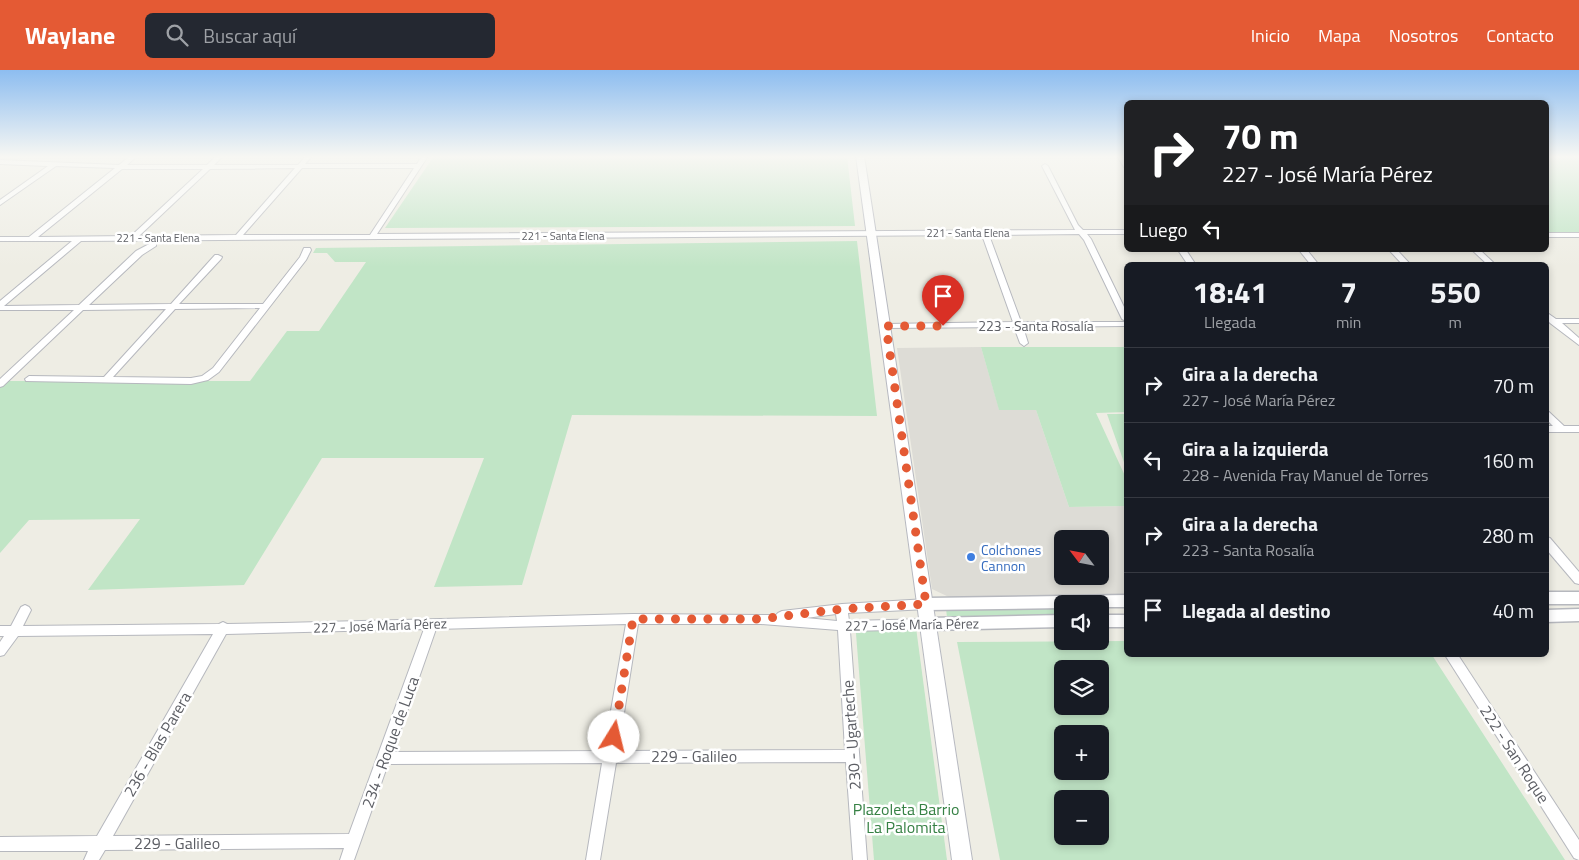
<!DOCTYPE html>
<html lang="es">
<meta charset="utf-8">
<style>
body{margin:0;font-family:"Titillium Web",sans-serif;background:#242831;color:#f1f3f6;height:100vh;display:flex;flex-direction:column;font-size:19px;white-space:nowrap}
*{box-sizing:border-box;margin:0}
p{font-size:16px;color:#9ea1a6}
.icon{flex:none;width:28px;height:28px;fill:none;stroke:currentColor;stroke-width:2;stroke-linecap:round;stroke-linejoin:round}
.map{position:relative;flex:1;overflow:hidden}
.side{position:absolute;left:1124px;top:192px;width:425px;height:395px;display:flex;flex-direction:column;background:#171b24;border-radius:8px;box-shadow:0 2px 8px #0003}
.side>*{flex:none}
.top-card{position:absolute;left:1124px;top:30px;width:425px;height:152px;border-radius:8px;box-shadow:0 2px 8px #0003;background:#202124;color:#fff;overflow:hidden}
.needle{width:32px;rotate:302deg}
.fabs{position:absolute;left:1054px;top:460px;display:grid;gap:10px}
.fabs a{display:grid;place-items:center;width:55px;height:55px;border-radius:8px;background:#171b24;box-shadow:0 2px 8px #0003;font-size:25px}
.pin{position:absolute;display:grid;place-items:center;width:42px;height:42px;color:#fff;margin:-51px -21px;border-radius:50% 50% 50% 0;rotate:-45deg;box-shadow:0 0 5px #0007}
.pin .icon{rotate:45deg}
.me{position:absolute;width:55px;margin:-28px;rotate:9deg;stroke-linejoin:round;filter:drop-shadow(0 0 4px #0008)}
.turn{display:flex;align-items:center;gap:18px;height:105px;padding:0 15px;font-size:22px}
.turn .icon{width:65px;height:65px;stroke-width:2.5}
.turn b{display:block;font-size:35px;line-height:42px}
.then{display:flex;align-items:center;height:48px;padding:0 15px;background:#0003;gap:10px;font-size:19px}
.eta{display:flex;justify-content:space-evenly;align-items:center;height:85px;text-align:center}
.eta b{font-size:30px;font-weight:700;line-height:35px}
ul{padding:0;list-style:none}
li{display:flex;align-items:center;gap:15px;height:75px;padding:0 15px;border-top:1px solid #363941}
li div{flex:1}
li b{display:block;font-size:19px}
li em{font-style:normal}
header{display:flex;align-items:center;gap:30px;box-sizing:border-box;height:70px;padding:0 25px;background:#e45a34;color:#fff}
header strong{font-size:24px}
nav{display:flex;gap:28px;margin-inline-start:auto;font-size:18px}
.search{width:350px;height:45px;background:#242831;display:flex;align-items:center;gap:12px;box-sizing:border-box;padding:0 18px;border-radius:8px;color:#9ea1a6;font-size:19px}
.map>svg:first-child{display:block}
.industrial{fill:#dddcd6;fill-rule:evenodd}
.green{fill:#c1e5c6;fill-rule:evenodd}
.lines{fill:none;stroke-linecap:round;stroke-linejoin:round}
.minor-casing{stroke:#b6b8be;stroke-width:2}
.tertiary-casing{stroke:#b6b8be;stroke-width:3}
.secondary-casing{stroke:#b7b9c0;stroke-width:2}
.minor{fill:#fff;fill-rule:evenodd}
.tertiary{fill:#fff;fill-rule:evenodd}
.secondary{fill:#fff;fill-rule:evenodd}
.route{stroke:#e45a34;stroke-width:9;stroke-dasharray:0 16.2}
.shop-dot{fill:#3f7fe0;stroke:#fff;stroke-width:2}
.labels{text-anchor:middle;dominant-baseline:central;stroke-width:5;stroke-linejoin:round;paint-order:stroke}
.far-street-label{font-size:11px;fill:#5c5e64;stroke:#fff}
.street-label{font-size:14px;fill:#5c5e64;stroke:#fff}
.shop-label{font-size:14px;fill:#366cbe;stroke:#fff;text-anchor:start}
.near-street-label{font-size:16px;fill:#5c5e64;stroke:#fff}
.near-park-label{font-size:16px;fill:#368144;stroke:#fff}
</style>
<header>
<strong>Waylane</strong>
<div class="search"><svg class="icon" aria-label="search" viewBox="0 0 24 24"><circle cx="10" cy="10" r="6"/><path d="M15 15l6 6"/></svg>Buscar aquí</div>
<nav><a>Inicio</a><a>Mapa</a><a>Nosotros</a><a>Contacto</a></nav>
</header>
<div class="map">
<svg width="1579" height="790" viewBox="0 0 1579 790">
<rect width="100%" height="100%" fill="#eeede4"/>
<path class="industrial" d="M981 277 999 339 1036 340 1069 437 1126 436V526L951 528 932 519 897 278ZM1062 469H1100V506H1062Z"/>
<g class="green">
<path d="M434 86H847L855 156 385 158Z"/>
<rect x="1546" y="86" width="33" height="76"/>
<path d="M857 171 877 346 572 345 522 515 434 517 484 388H322L244 515 88 520 140 449 29 450 0 483V318L8 311H250L287 261H319L366 192H335L327 183H313L316 178Z"/>
<path d="M981 277H1126V342L1096 343 1126 408V436L1069 437 1036 340H999Z"/>
<path d="M1107 344H1126V398Z"/>
<path d="M1062 538V546L947 547 946 539Z"/>
<path d="M915 550 947 790H874L855 551Z"/>
<path d="M1126 571V585H1432L1565 790H1000L957 572ZM1062 599H1100V636H1062ZM1062 664H1100V701H1062ZM1062 729H1100V766H1062Z"/>
</g>
<g class="lines">
<g class="minor-casing">
<g id="minor">
<path d="M130 86H137L127 95H207L216 86H223L214 95H298L306 86H312L305 94H417L422 86H428L377 164 1075 160 1042 96 1045 94 1048 96 1078 155 1083 160H1126V164H1087L1091 169 1126 241V251L1122 249 1084 170 1079 164 989 165 1021 252H1126V256L1023 257 1028 273 1024 276 1020 273 1014 257 883 258 882 256 886 254 1013 252 982 165 81 171 4 236 79 235 136 181 153 172H156V176L142 185 89 235 171 234 215 185H218L222 187 221 189 179 234H263L300 187 304 178H310L311 180 306 190 219 302 208 310 191 314 26 311 25 309 29 306 104 307 166 239 83 240 3 316 0 317V309L74 240H0V231L72 171H0V167H29L115 98 56 96 0 135V130L48 96 0 94V90L119 95ZM295 98 236 165 139 166 210 99ZM302 98H414L370 165H243ZM122 99H203L131 166 38 167ZM260 238 213 298 202 306 191 308 113 307 175 239Z"/>
<path d="M1117 86H1123L1126 91V98L1124 97Z"/>
<rect x="1546" y="163" width="33" height="4"/>
<path d="M1178 180H1186L1196 195H1188Z"/>
<path d="M1299 180H1307L1319 195H1311Z"/>
<path d="M1389 180H1397L1411 195H1403Z"/>
<path d="M1472 180H1480L1496 195H1488Z"/>
<path d="M1546 242 1556 249H1579V253H1562L1579 268V275L1550 253 1546 248Z"/>
<path d="M1546 341 1549 342 1564 356H1579V362H1546V356H1553L1546 349Z"/>
<path d="M1546 467 1550 468 1579 502V514L1575 513 1546 479Z"/>
<path d="M927 529 931 531 933 534 931 537 927 539 848 543 849 551 930 549 934 551 936 554 934 557 930 559 850 561 867 790H853L846 692 616 693 600 790H586L602 693 388 694 354 790H340L344 778 105 780 99 790H84L88 781H0V767L97 766 213 564 18 566 4 585 0 586V572L4 566H0V556H11L21 537 25 535 29 537 31 540 23 556 219 554 223 552 227 554 282 553 633 544 776 545 778 543 782 541 842 534ZM836 544 837 551 806 548ZM626 554 604 681 393 682 436 559ZM638 554H761L838 560 845 680 618 681ZM424 559 349 764 113 766 226 564Z"/>
<path d="M1445 585H1458L1579 770V790L1574 788Z"/>
</g>
</g>
<g class="tertiary-casing">
<g id="tertiary">
<rect x="1546" y="522" width="33" height="12"/>
<path d="M1126 525V537H1100V534H1062V538L927 540 922 538 920 534 922 530 927 528Z"/>
<path d="M1579 539V551L1546 552V540Z"/>
<path d="M1062 545V557L930 560 925 558 923 554 925 550 930 548Z"/>
<rect x="1100" y="545" width="26" height="12"/>
</g>
</g>
<g class="secondary-casing">
<path id="secondary" d="M856 86H864L972 790H952Z"/>
</g>
<use href="#minor" class="minor"/>
<use href="#tertiary" class="tertiary"/>
<use href="#secondary" class="secondary"/>
</g>
<linearGradient id="sky" x2="0" y2="1"><stop stop-color="#8dbdf0"/><stop offset="0.44" stop-color="#f7f7f3"/><stop offset="1" stop-color="#f7f7f3" stop-opacity="0"/></linearGradient>
<rect width="1579" height="197" fill="url(#sky)"/>
<g class="lines">
<path class="route" d="M614 667 633 549H761L842 539 926 534 886 256H943"/>
</g>
<circle class="shop-dot" cx="971" cy="487" r="5"/>
<g class="labels">
<g class="far-street-label">
<text x="968" y="163">221 - Santa Elena</text>
<text x="563" y="166">221 - Santa Elena</text>
<text x="158" y="168">221 - Santa Elena</text>
</g>
<g class="street-label">
<text x="1036" y="255">223 - Santa Rosalía</text>
<text transform="translate(912 554) rotate(-1)">227 - José María Pérez</text>
<text transform="translate(380 555) rotate(-2)">227 - José María Pérez</text>
</g>
<g class="shop-label">
<text x="981" y="479">Colchones<tspan x="981" dy="16">Cannon</tspan></text>
</g>
<g class="near-street-label">
<text transform="translate(851 665) rotate(-94)">230 - Ugarteche</text>
<text transform="translate(390 672) rotate(-70)">234 - Roque de Luca</text>
<text transform="translate(157 674) rotate(-60)">236 - Blas Parera</text>
<text transform="translate(1515 684) rotate(57)">222 - San Roque</text>
<text x="694" y="686">229 - Galileo</text>
<text x="177" y="773">229 - Galileo</text>
</g>
<g class="near-park-label">
<text x="906" y="739">Plazoleta Barrio<tspan x="906" dy="18">La Palomita</tspan></text>
</g>
</g>
</svg>
<div class="fabs">
<a><svg class="needle" viewBox="-14 -14 28 28"><path d="M0-13l5 13h-10z" fill="#e53935"/><path d="M0 13l5-13h-10z" fill="#9ea1a6"/></svg></a>
<a><svg class="icon" aria-label="sound" viewBox="0 0 24 24"><path d="M4 9h4l5-4v14l-5-4H4zM17 9q2 3 0 6"/></svg></a>
<a><svg class="icon" aria-label="layers" viewBox="0 0 24 24"><path d="M12 4l9 5-9 5-9-5zM3 14l9 5 9-5"/></svg></a>
<a>+</a>
<a>−</a>
</div>
<div class="pin" style="left:943px;top:256px;background:#d93025"><svg class="icon" aria-label="arrive" viewBox="0 0 24 24"><path d="M6 21V4h12l-3 4 3 4H6"/></svg></div>
<svg class="me" style="left:614px;top:667px" viewBox="-20 -20 40 40"><circle r="19" fill="#fff"/><path d="M0-13L10 11 0 6-10 11z" fill="#e45a34"/></svg>
<div class="top-card">
<div class="turn"><svg class="icon" aria-label="right" viewBox="0 0 24 24"><path d="M7 20v-9h11M14 6l5 5-5 5"/></svg><div><b>70 m</b>227 - José María Pérez</div></div>
<div class="then">Luego<svg class="icon" aria-label="left" viewBox="0 0 24 24"><path d="M17 20v-9H6M10 6l-5 5 5 5"/></svg></div>
</div>
<section class="side">
<div class="eta">
<div><b>18:41</b><p>Llegada</p></div>
<div><b>7</b><p>min</p></div>
<div><b>550</b><p>m</p></div>
</div>
<ul>
<li><svg class="icon" aria-label="right" viewBox="0 0 24 24"><path d="M7 20v-9h11M14 6l5 5-5 5"/></svg><div><b>Gira a la derecha</b><p>227 - José María Pérez</p></div><em>70 m</em></li>
<li><svg class="icon" aria-label="left" viewBox="0 0 24 24"><path d="M17 20v-9H6M10 6l-5 5 5 5"/></svg><div><b>Gira a la izquierda</b><p>228 - Avenida Fray Manuel de Torres</p></div><em>160 m</em></li>
<li><svg class="icon" aria-label="right" viewBox="0 0 24 24"><path d="M7 20v-9h11M14 6l5 5-5 5"/></svg><div><b>Gira a la derecha</b><p>223 - Santa Rosalía</p></div><em>280 m</em></li>
<li><svg class="icon" aria-label="arrive" viewBox="0 0 24 24"><path d="M6 21V4h12l-3 4 3 4H6"/></svg><div><b>Llegada al destino</b></div><em>40 m</em></li>
</ul>
</section>
</div>
